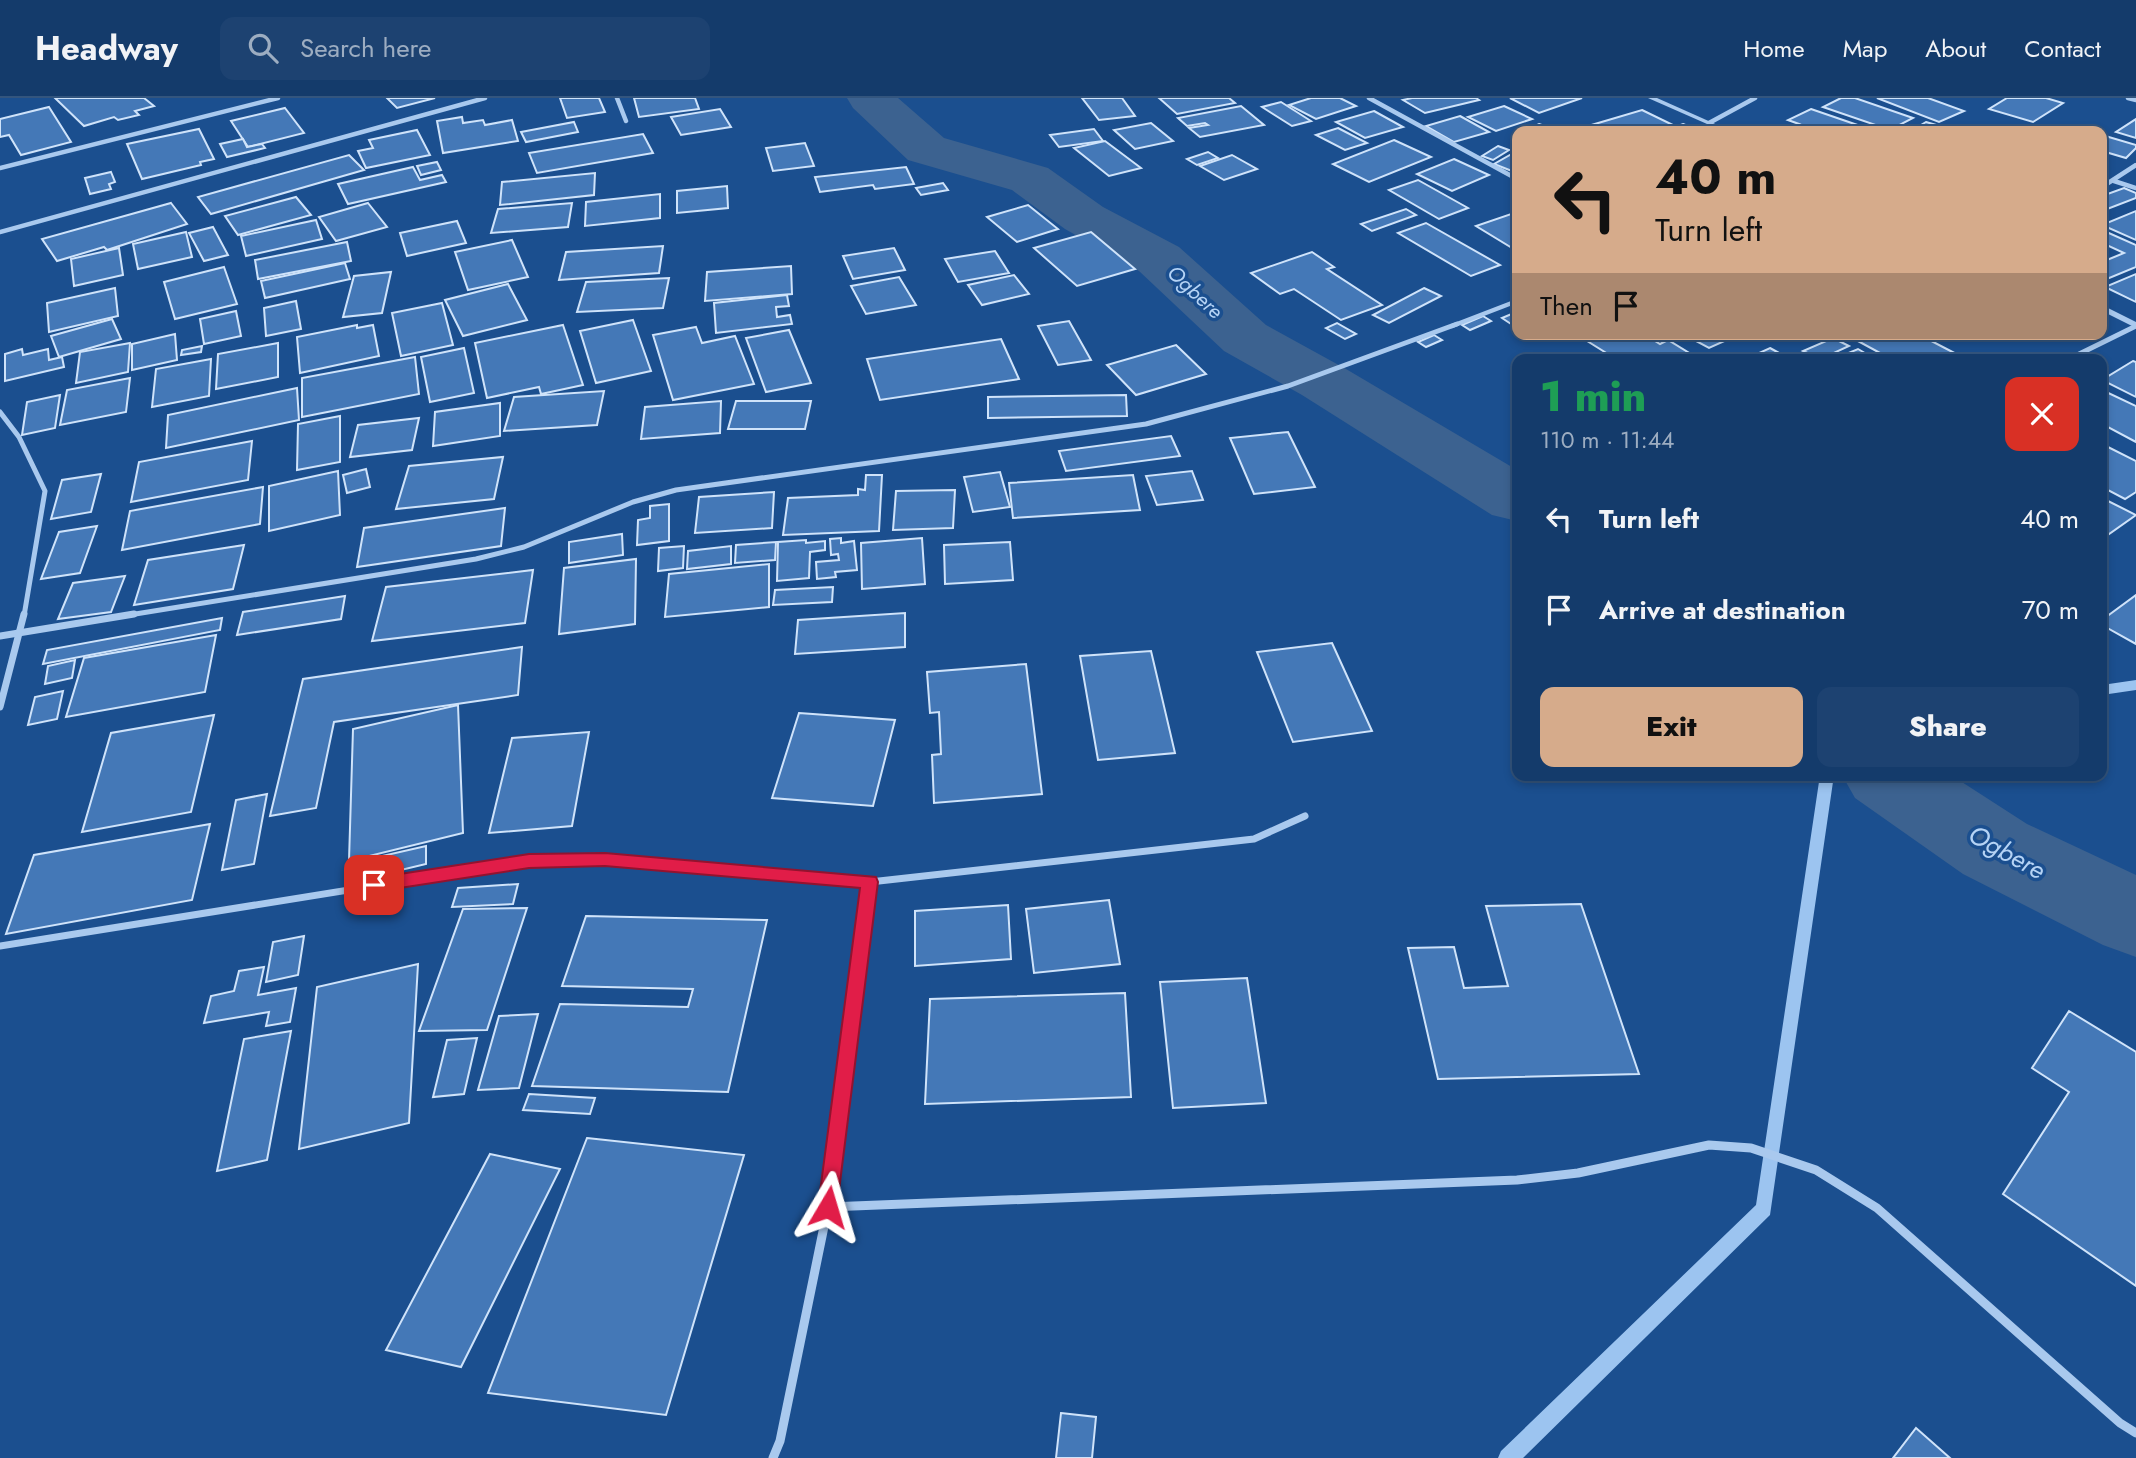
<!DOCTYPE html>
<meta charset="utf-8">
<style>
body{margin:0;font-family:Jost,sans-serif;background:#1d4271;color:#f1f3f6;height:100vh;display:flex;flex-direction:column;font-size:26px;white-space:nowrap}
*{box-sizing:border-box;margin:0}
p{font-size:23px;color:#9dadc1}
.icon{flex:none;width:38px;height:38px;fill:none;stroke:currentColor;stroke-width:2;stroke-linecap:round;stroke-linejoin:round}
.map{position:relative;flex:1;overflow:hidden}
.sheet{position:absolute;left:1512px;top:256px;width:595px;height:427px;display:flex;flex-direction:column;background:#143b6b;border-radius:14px;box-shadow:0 4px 10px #0003,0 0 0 2px #33557e}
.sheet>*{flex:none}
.top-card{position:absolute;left:1512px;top:28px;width:595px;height:214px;border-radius:14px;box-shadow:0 4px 10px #0003,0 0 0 2px #33557e;background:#d6ab8b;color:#111;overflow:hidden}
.pin{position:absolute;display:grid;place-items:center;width:60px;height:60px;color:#fff;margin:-30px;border-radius:14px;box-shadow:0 4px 10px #0006}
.me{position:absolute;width:77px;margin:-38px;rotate:7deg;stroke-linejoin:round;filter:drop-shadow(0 0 5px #0008)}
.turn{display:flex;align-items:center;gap:24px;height:147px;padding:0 28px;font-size:32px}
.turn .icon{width:91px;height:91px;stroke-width:2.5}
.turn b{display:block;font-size:49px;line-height:60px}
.then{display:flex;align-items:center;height:66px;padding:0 28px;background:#0003;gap:14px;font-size:26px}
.round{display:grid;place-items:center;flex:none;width:74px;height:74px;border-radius:14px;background:#1d4271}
.head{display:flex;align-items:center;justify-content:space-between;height:119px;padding:0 28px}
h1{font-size:42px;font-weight:800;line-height:52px;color:#1e9e55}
.button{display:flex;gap:14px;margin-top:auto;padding:14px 28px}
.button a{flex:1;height:80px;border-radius:14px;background:#d6ab8b;color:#111;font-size:28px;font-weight:800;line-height:80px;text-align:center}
.button a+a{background:#1d4271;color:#f1f3f6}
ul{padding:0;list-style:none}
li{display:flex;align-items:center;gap:21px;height:91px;padding:0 28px}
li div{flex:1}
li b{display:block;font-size:26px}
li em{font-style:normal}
header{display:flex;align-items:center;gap:42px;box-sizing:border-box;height:98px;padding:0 35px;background:#143b6b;border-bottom:2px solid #33557e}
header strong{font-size:33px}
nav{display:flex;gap:38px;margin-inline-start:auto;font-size:24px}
.search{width:490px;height:63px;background:#1d4271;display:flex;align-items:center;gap:18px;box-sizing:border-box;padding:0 24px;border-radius:14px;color:#9dadc1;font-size:26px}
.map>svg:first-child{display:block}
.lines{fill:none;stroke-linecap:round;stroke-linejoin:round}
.stream{fill:#9cc4f0;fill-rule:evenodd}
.river{fill:#3c6290;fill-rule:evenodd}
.building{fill:#4478b7;stroke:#cfe3fa;stroke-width:2}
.minor-far3{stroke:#a9c9ee;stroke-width:4.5}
.minor-far2{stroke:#a9c9ee;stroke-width:5}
.minor-far1{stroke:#a9c9ee;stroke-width:7}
.minor{stroke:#a9c9ee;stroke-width:9}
.tertiary{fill:#a9c9ee;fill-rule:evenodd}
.route{fill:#e11d48;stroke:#92132f;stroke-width:2}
.labels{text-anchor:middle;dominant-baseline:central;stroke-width:7;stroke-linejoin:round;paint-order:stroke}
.far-water-label{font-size:21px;font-style:italic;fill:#b5d3f5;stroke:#1b4f8f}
.water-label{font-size:26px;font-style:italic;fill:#b5d3f5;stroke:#1b4f8f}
</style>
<header>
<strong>Headway</strong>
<div class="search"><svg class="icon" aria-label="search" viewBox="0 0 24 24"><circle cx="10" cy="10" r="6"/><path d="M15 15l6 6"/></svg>Search here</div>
<nav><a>Home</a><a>Map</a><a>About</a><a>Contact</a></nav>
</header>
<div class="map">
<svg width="2136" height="1360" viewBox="0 0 2136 1360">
<rect width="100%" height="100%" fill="#1b4f8f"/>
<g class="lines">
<g class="stream">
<path d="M2136 582V592L2102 597V587Z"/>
<path d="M1820 677H1834L1770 1117 1523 1360H1498L1501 1353 1756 1107Z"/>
</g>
<g class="river">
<path d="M847 0H898L944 40 1048 70 1103 109 1179 149 1266 227 1346 271 1517 372V423L1492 417 1302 297 1224 253 1139 173 1065 131 1012 92 908 62 853 10Z"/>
<path d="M1842 677H1951L2027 726 2136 777V859L2103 847 1963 776 1855 700Z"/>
</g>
</g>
<g class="building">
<path d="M55 0H144L154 8 135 13 139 17 118 22 114 19 84 28Z"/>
<path d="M387 0H435L397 10Z"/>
<path d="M560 0H599L605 14 567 20Z"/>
<path d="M634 0H695L699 11 639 19Z"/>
<path d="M1082 0H1122L1135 18 1099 22Z"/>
<path d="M1159 0H1229L1235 5 1177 16Z"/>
<path d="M1311 0H1340L1356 8 1316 21 1289 7Z"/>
<path d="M1412 0H1476L1479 2 1425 15 1403 2Z"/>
<path d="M1510 0H1582L1539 15Z"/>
<path d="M1841 0H1855L1913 20 1890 32 1823 9Z"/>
<path d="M1877 0H1928L1964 13 1939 24Z"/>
<path d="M2007 0H2046L2063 5 2033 24 1989 11Z"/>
<path d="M1281 4 1311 23 1292 28 1262 9Z"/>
<path d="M1241 8 1264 27 1200 39 1189 30 1208 27 1205 25 1187 28 1178 20Z"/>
<path d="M1504 8 1532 21 1496 33 1468 19Z"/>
<path d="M49 9 71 44 21 57 9 37 0 39V21Z"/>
<path d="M285 10 304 35 248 49 231 23Z"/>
<path d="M720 11 731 29 681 37 671 19Z"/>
<path d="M1811 11 1875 33H1766L1779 27 1789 31 1799 26 1788 22Z"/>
<path d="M1642 12 1675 28 1656 33H1583L1578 31Z"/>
<path d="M1374 13 1403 29 1365 40 1336 24Z"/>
<path d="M1460 18 1489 34 1454 44 1426 28Z"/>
<path d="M462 19 463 25 483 22 485 27 512 22 518 43 443 55 437 23Z"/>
<path d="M2136 21V40L2116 34Z"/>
<path d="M574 24 578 34 526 44 521 34Z"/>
<path d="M1926 24 1957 33H1911Z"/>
<path d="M1151 25 1173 43 1135 51 1114 32Z"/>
<path d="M1539 26 1558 33H1524Z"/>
<path d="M1683 26 1700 33H1664Z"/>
<path d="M1338 30 1367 45 1345 52 1316 37Z"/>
<path d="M199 31 214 61 200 64 201 67 142 81 127 46Z"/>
<path d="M1094 31 1103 43 1059 49 1050 37Z"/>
<path d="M417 32 430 57 366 70 358 53 373 50 369 42Z"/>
<path d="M643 36 653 55 537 75 529 55Z"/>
<path d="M2102 37 2136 47V50L2126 60 2102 53Z"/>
<path d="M243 41 247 49 262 46 265 50 227 59 220 46Z"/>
<path d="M1394 42 1431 59 1369 84 1333 66Z"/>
<path d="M1105 43 1141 70 1109 78 1074 50Z"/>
<path d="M805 45 814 68 773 73 766 50Z"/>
<path d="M1498 48 1509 52 1493 62 1482 58Z"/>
<path d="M1517 53V75L1494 66Z"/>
<path d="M1208 54 1218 60 1197 67 1187 61Z"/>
<path d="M349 57 364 72 211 116 198 99Z"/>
<path d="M1232 57 1257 71 1224 82 1200 68Z"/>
<path d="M1454 61 1489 77 1452 93 1417 76Z"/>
<path d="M437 64 441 72 421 77 417 68Z"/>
<path d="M413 69 420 82 442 77 446 84 348 106 338 86Z"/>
<path d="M906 69 914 86 875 91 873 87 820 94 815 79Z"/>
<path d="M111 74 115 84 109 86 111 91 90 96 85 80Z"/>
<path d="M595 75 594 97 500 107 502 84Z"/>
<path d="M1418 82 1468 110 1439 121 1389 92Z"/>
<path d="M943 85 948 92 921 97 916 90Z"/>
<path d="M727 88 728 110 677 115V93Z"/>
<path d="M2124 90 2136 95V100L2102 113V98Z"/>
<path d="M660 96V120L585 128 586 104Z"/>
<path d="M296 99 311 117 238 137 225 118Z"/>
<path d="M171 105 187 126 107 152 104 149 57 163 42 141Z"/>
<path d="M368 105 387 129 336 143 319 119Z"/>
<path d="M572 105 568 129 491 135 498 111Z"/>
<path d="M1028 107 1058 131 1017 144 987 119Z"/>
<path d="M1406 111 1416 117 1372 133 1361 126Z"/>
<path d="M2136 113V142L2102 127Z"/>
<path d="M1514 115 1517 117V153L1476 128Z"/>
<path d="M316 122 322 141 246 158 241 138Z"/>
<path d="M457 123 466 145 407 158 400 135Z"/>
<path d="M1426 125 1500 167 1471 178 1398 135Z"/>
<path d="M213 129 228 157 204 163 189 135Z"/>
<path d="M2102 132 2136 147V169L2102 183V164L2124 155 2109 148 2102 151Z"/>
<path d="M186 134 192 159 138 171 133 146Z"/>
<path d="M1091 134 1135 171 1077 188 1034 150Z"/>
<path d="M512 142 528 179 468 192 455 154Z"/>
<path d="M347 144 351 163 258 181 255 162Z"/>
<path d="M663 148 659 175 559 182 566 154Z"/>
<path d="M119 150 123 177 74 188 71 161Z"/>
<path d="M894 150 905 172 853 181 843 158Z"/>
<path d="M995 153 1009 175 958 184 945 161Z"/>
<path d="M1312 154 1334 169 1327 171 1382 207 1341 222 1294 191 1280 196 1251 175Z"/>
<path d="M345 165 350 181 265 200 261 183Z"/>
<path d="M791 168 792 196 705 203 707 174Z"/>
<path d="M224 169 237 206 175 221 164 184Z"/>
<path d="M391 174 382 215 343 219 354 178Z"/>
<path d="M2136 176V204L2105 189Z"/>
<path d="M1014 177 1029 196 982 207 968 187Z"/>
<path d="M899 179 916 207 866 216 851 188Z"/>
<path d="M669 180 663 210 577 214 586 184Z"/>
<path d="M508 186 527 222 463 238 445 202Z"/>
<path d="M115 190 118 218 49 234 47 205Z"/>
<path d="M1424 190 1441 198 1389 225 1373 217Z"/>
<path d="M787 197 789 208 776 209 777 219 790 217 792 226 716 235 714 205Z"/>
<path d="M296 203 301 231 266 238 264 210Z"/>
<path d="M442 205 453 247 401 258 392 215Z"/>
<path d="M236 213 241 238 204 246 200 221Z"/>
<path d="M1514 215 1517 218V230L1502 220Z"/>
<path d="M1483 218 1491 223 1470 232 1462 227Z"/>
<path d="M112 221 121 241 59 259 51 238Z"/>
<path d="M633 222 651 273 596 285 580 233Z"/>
<path d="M1069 223 1091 262 1058 267 1038 228Z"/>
<path d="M1337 225 1356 236 1345 241 1326 230Z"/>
<path d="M357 227V230L373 227 379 258 300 275 297 239Z"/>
<path d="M563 227 583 287 541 296 539 289 487 300 475 245Z"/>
<path d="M696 229 702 245 735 238 754 286 673 302 653 237Z"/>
<path d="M789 232 811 285 766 294 746 240Z"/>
<path d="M175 236 177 262 132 272V246Z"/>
<path d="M1576 236H1644L1660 246 1668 242 1699 261H1616Z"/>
<path d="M1683 236H1740L1709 250Z"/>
<path d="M1845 236H1918L1966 261H1891Z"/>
<path d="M1434 237 1442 242 1426 249 1418 244Z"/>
<path d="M1833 240 1849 248 1821 261 1803 253Z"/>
<path d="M1001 241 1019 281 880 302 867 261Z"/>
<path d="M130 245 128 274 76 285 80 254Z"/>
<path d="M278 245V279L216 291 218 256Z"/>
<path d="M1176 247 1206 276 1136 297 1107 267Z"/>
<path d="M202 248 201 254 181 257 182 252Z"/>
<path d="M464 250 474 295 430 304 421 259Z"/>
<path d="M1770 250 1790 261H1746Z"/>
<path d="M22 251 23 257 48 251 49 262 62 259 64 269 5 283V256Z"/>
<path d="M1858 251 1875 261H1834Z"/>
<path d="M415 259 419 296 302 319V280Z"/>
<path d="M211 261 209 298 152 309 156 271Z"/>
<path d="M2133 263 2136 264V299L2102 282Z"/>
<path d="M130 280 126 314 60 327 67 292Z"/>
<path d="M297 290 299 322 166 350 168 317Z"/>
<path d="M2102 292 2136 308V344L2102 326Z"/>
<path d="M604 293 597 327 504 333 514 299Z"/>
<path d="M60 297 55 330 22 337 27 304Z"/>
<path d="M1126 297 1127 318 988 320V299Z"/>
<path d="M721 303 720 335 641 341 645 309Z"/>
<path d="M736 303H811L805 331H728Z"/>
<path d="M500 305V338L433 348 435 314Z"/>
<path d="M340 318V364L297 372 298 326Z"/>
<path d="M419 320 412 352 350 359 358 327Z"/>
<path d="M1288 334 1315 389 1254 396 1230 340Z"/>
<path d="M1171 338 1180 358 1066 373 1059 353Z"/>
<path d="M252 343 248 382 131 404 139 364Z"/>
<path d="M2102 346 2136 363V394L2125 401 2102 389Z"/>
<path d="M503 359 494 401 396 411 409 368Z"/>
<path d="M366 371 370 389 347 395 343 377Z"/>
<path d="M338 373 340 417 269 433V388Z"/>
<path d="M1192 373 1203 402 1157 407 1146 378Z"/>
<path d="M1000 374 1010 409 973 414 964 379Z"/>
<path d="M101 376 91 414 51 421 62 382Z"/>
<path d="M866 377H882L879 433 783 437 788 400 858 397V391L865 392Z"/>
<path d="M1133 377 1140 412 1013 420 1009 385Z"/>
<path d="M263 389 260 426 122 452 130 413Z"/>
<path d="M955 392 953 430 893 432 896 393Z"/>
<path d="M774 394 772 430 695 435 699 399Z"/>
<path d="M2102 400 2136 417 2102 441Z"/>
<path d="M669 406V443L637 447 638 422 650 420V408Z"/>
<path d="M505 410 501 448 357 469 364 430Z"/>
<path d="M97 428 80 475 41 481 59 434Z"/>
<path d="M622 436 623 457 569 465V444Z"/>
<path d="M841 440V445L854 443 857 472 835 474 836 479 817 481 816 464 839 462 838 456 831 457 830 441Z"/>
<path d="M922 440 925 486 862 491 861 445Z"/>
<path d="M806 442V445L825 443V452L810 454 809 480 777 483 778 444Z"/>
<path d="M776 444 775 462 735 465 736 447Z"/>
<path d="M1010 444 1013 482 945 486 944 447Z"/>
<path d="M244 447 233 491 134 507 148 462Z"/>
<path d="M684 448 683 470 658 473 659 450Z"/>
<path d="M731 448V466L687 471 688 453Z"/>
<path d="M636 461 635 526 559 536 564 470Z"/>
<path d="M769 466V509L665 519 669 476Z"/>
<path d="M533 472 525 525 372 543 386 489Z"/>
<path d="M125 478 111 514 58 521 73 485Z"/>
<path d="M833 489 832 504 773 507 775 492Z"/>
<path d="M2136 497V546L2102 527V522Z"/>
<path d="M345 498 341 521 237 537 243 514Z"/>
<path d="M905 515V549L795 556 798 522Z"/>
<path d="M222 520 220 532 43 566 47 552Z"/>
<path d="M216 537 205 594 66 619 84 560Z"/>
<path d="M1332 545 1372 633 1293 644 1257 554Z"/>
<path d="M522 549 518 597 334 624 316 710 270 718 303 581Z"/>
<path d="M1151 553 1175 655 1098 662 1080 558Z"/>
<path d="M75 562 72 580 45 586 48 568Z"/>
<path d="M1026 566 1042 696 934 705 932 657 941 656 939 614 930 615 927 574Z"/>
<path d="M63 593 57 621 28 627 35 599Z"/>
<path d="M458 607 463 735 349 763 353 631Z"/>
<path d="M799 615 895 622 873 708 772 700Z"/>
<path d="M214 617 191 714 82 734 111 635Z"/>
<path d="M589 634 572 728 489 735 512 640Z"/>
<path d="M267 696 254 766 222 772 236 702Z"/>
<path d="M210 726 192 802 6 836 34 757Z"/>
<path d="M426 748V766L355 783 356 764Z"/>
<path d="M518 786 513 806 452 809 458 790Z"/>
<path d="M1109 802 1120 866 1034 875 1026 811Z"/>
<path d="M1581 806 1639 976 1438 981 1408 850 1454 849 1464 890 1508 888 1486 808Z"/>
<path d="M1008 807 1011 861 915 868V813Z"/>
<path d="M527 810 487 932 419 933 463 811Z"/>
<path d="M586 818 767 822 728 994 532 988 560 906 688 909 693 891 562 888Z"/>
<path d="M304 838 298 877 266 884 273 844Z"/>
<path d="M418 866 409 1025 299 1051 317 889Z"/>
<path d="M264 869 258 897 296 890 290 924 266 928 269 914 204 925 211 898 234 893 239 873Z"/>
<path d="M1247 880 1266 1005 1173 1010 1160 884Z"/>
<path d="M1125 895 1131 999 925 1006 930 901Z"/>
<path d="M2069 913 2136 954V1188L2003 1096 2069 994 2032 970Z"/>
<path d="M538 916 519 990 478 992 499 918Z"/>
<path d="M291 933 267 1062 217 1073 244 941Z"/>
<path d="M477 940 464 996 433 999 447 942Z"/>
<path d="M529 996 595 1000 590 1016 523 1012Z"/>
<path d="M587 1040 744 1057 666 1317 488 1295Z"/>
<path d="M490 1056 560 1071 461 1269 386 1252Z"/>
<path d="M1061 1315 1096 1319 1092 1360H1056Z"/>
<path d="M1916 1330 1950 1360H1893Z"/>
</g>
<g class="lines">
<g class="minor-far3">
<path d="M617 0 626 23"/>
<path d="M1369 0 1517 81"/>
<path d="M2128 0 2136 2"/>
<path d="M1709 25 1755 0"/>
<path d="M0 70 278 0"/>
<path d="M2114 83 2136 90"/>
<path d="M2102 89 2136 67"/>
<path d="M0 134 485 0"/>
<path d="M1452 228 1517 203"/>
</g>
<g class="minor-far2">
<path d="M2069 261 2136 228"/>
<path d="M0 314 19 339 45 393 24 518"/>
<path d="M123 518 476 461 524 449 633 404 676 392 1146 326 1288 288 1457 226"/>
</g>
<g class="minor-far1">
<path d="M0 538 134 516"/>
<path d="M0 609 24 516"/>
<path d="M0 848 529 763 605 762 870 784 1254 741 1305 718"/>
<path d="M857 888 870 784"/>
</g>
<g class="minor">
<path d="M828 1109 1517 1082 1578 1075 1709 1047 1751 1050 1816 1072 1877 1110 2120 1325 2136 1335"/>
<path d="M773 1360 780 1343 828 1109 857 887"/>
</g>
<g class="tertiary">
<path d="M1648 0H1657L1731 33H1723Z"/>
<path d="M2102 207 2136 224V230L2102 213Z"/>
</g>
</g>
<path class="route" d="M605 755 876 779 878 784 836 1116 828 1119 821 1116 818 1109 860 790 605 768 529 770 374 794 368 792 365 787 368 782 374 780 529 756Z"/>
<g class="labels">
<g class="far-water-label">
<text transform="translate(1195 194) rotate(43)">Ogbere</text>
</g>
<g class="water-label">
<text transform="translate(2007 754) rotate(29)">Ogbere</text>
</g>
</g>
</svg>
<div class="pin" style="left:374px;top:787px;background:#d93025"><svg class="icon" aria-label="arrive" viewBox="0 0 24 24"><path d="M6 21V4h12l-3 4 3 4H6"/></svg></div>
<svg class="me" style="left:828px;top:1109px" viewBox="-20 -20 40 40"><path d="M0-17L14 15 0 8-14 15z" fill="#e11d48" stroke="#fff" stroke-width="4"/></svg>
<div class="top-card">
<div class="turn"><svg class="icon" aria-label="left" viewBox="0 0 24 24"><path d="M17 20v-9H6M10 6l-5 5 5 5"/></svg><div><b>40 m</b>Turn left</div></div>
<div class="then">Then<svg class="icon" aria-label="arrive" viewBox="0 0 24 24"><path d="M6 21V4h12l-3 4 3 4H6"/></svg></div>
</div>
<section class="sheet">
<div class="head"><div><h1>1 min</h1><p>110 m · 11:44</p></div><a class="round" style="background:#d93025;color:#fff"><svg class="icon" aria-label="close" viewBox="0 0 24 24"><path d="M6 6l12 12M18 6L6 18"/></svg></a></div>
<ul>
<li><svg class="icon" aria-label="left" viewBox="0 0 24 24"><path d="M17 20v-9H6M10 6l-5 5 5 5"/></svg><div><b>Turn left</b></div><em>40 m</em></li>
<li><svg class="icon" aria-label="arrive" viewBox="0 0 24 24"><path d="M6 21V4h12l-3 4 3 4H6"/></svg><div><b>Arrive at destination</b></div><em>70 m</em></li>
</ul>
<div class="button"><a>Exit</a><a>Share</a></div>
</section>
</div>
